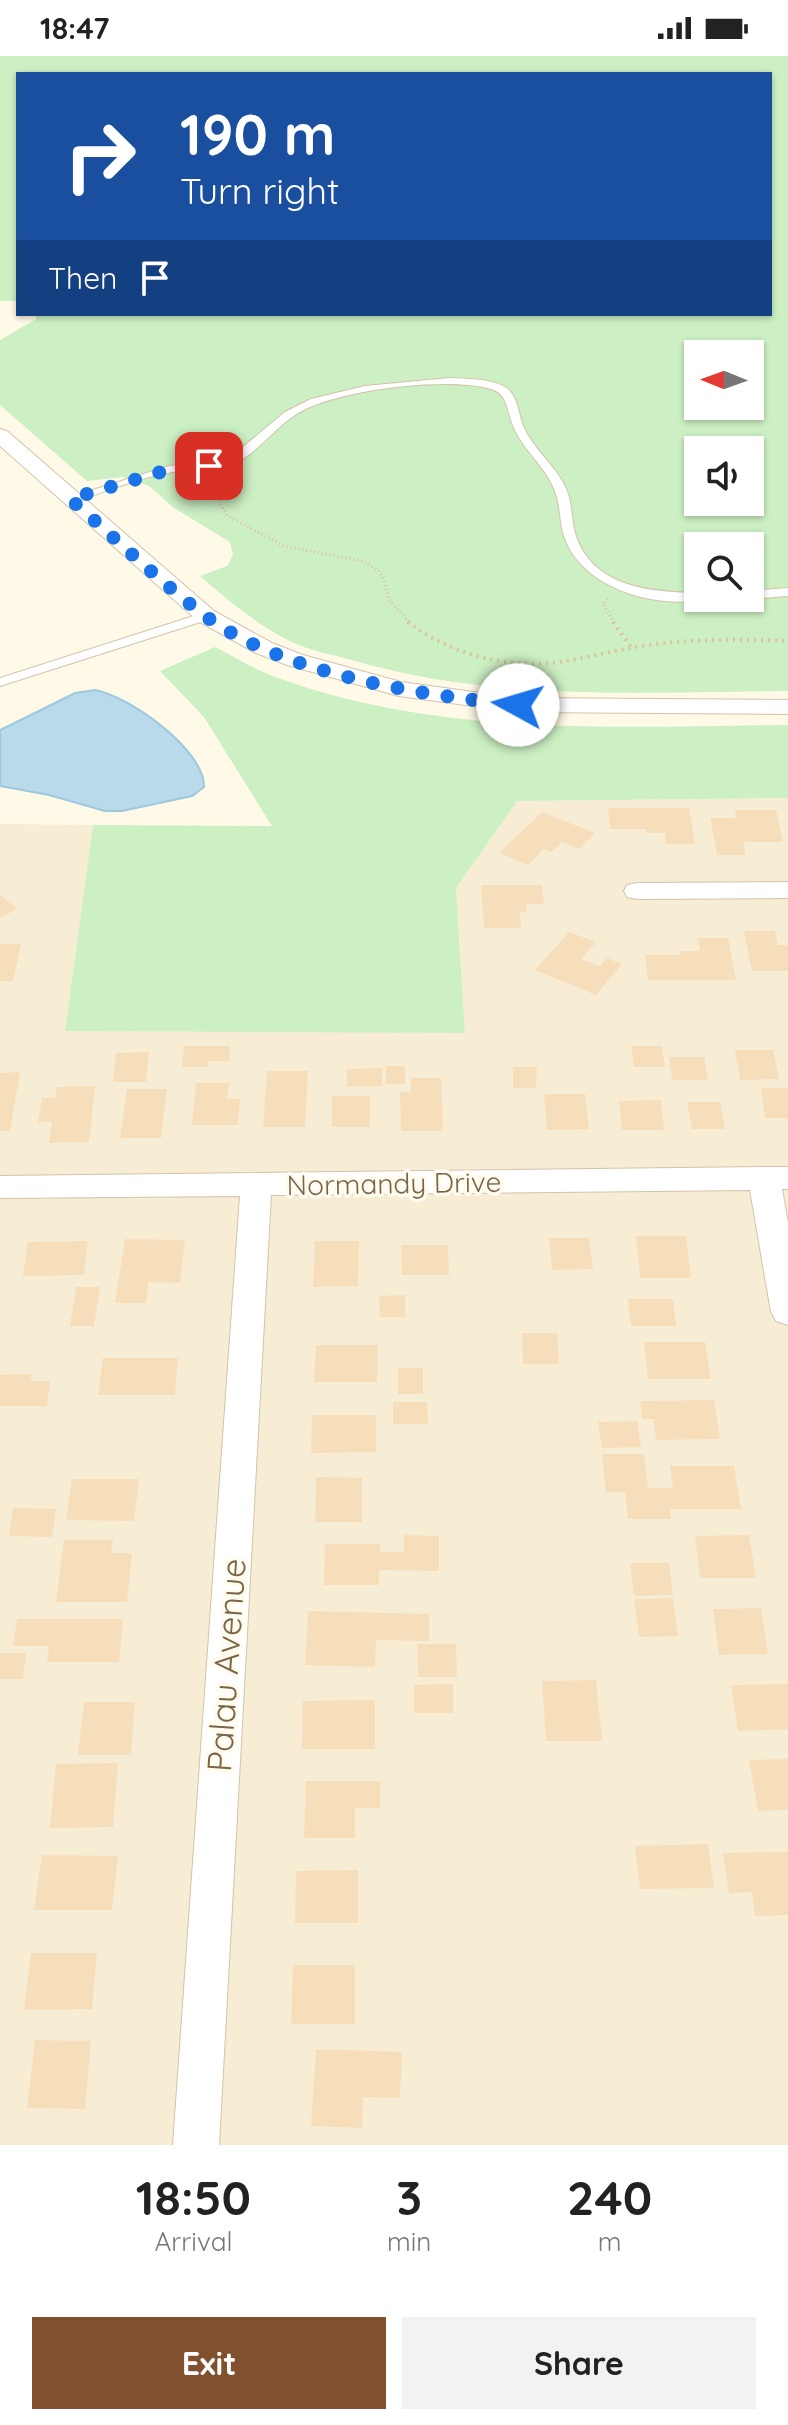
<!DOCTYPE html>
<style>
body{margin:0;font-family:Quicksand,sans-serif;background:#f2f2f2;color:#222;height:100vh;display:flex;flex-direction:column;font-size:30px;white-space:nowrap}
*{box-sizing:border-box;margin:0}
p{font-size:26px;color:#767676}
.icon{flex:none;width:44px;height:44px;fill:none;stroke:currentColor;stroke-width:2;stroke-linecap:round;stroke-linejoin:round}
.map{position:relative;height:2089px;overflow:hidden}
.sheet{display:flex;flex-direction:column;background:#fff;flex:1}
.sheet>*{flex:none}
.banner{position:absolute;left:16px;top:16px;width:756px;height:244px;border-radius:0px;box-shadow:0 2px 6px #0004;background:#1a4fa0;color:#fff;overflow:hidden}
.needle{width:52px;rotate:271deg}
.tools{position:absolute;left:684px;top:284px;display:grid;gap:16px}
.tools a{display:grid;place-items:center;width:80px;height:80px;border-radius:0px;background:#fff;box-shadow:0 2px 6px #0004;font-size:40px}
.pin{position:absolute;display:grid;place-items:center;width:68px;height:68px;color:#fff;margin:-34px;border-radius:16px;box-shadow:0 4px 12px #0006}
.me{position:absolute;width:88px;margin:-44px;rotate:276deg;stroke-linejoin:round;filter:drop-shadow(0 0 6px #0008)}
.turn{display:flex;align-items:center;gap:28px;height:168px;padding:0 32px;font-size:36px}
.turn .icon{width:104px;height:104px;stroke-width:2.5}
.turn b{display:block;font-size:56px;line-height:68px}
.then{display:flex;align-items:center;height:76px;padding:0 32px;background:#0003;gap:16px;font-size:30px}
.eta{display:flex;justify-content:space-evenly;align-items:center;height:136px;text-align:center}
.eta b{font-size:48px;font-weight:800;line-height:56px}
.cta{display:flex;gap:16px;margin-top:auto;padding:16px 32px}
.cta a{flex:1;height:92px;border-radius:0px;background:#81502f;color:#fff;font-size:32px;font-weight:800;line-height:92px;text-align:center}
.cta a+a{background:#f2f2f2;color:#222}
.status{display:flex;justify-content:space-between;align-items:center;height:56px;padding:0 40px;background:#fff;direction:ltr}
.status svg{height:22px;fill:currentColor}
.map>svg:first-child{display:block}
.residential{fill:#f7edd4}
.green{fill:#ccefc3;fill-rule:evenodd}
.water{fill:#b8daeb;stroke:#9dc8de;stroke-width:2}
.building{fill:#f7debb}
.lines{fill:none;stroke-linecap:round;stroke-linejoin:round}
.lane-casing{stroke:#d3c3aa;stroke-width:2}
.street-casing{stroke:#d3c3aa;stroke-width:2}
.path-far1{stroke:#ddc29d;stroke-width:3;stroke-dasharray:1 3;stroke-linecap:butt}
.path{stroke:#ddc29d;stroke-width:4;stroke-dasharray:2 5;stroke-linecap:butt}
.lane{fill:#fff;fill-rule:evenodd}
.street{fill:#fff;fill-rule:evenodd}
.route{stroke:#1a73e8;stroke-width:14;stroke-dasharray:0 25.2}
.labels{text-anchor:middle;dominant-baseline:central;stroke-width:7;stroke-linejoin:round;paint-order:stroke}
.street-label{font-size:28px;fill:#7c6447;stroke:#fffcef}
.near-street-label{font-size:34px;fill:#7c6447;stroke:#fffcef}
</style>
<div class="status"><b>18:47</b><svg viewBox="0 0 49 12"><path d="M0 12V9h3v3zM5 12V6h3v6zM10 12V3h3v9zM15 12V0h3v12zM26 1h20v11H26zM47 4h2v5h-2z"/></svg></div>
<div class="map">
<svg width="788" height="2089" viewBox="0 0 788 2089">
<rect width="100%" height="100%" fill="#fffae7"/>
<path class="residential" d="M788 742V2089H0V768L93 769 65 975 465 976 456 832 517 745Z"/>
<g class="green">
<path d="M0 0H788V635C642 636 494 646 352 604 333 599 311 595 294 587 258 570 229 545 200 520L227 510 233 499 230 486 174 452 149 430 123 421 87 425 0 349V284L36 263V258H770V18H18V245H0ZM698 298H750V350H698ZM698 394H750V446H698ZM698 490H750V542H698Z"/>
<path d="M215 591C235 601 255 614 275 621 439 681 617 671 788 669V742L517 745 456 832 465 977 65 975 93 769 272 770 204 661 160 615Z"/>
</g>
<path class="water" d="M95 634C129 640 205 694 204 731L192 740 122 755H105L49 739 0 730V674L75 637Z"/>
<g class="building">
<path d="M608 752H689L695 788H666L665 777H646V773H610Z"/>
<path d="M735 754H776L783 786H743L746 799H717L710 762H736Z"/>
<path d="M542 756 595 777 579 793 562 786 551 796 544 793 528 809 499 797Z"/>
<path d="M481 829H542L544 848H526L527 856H520L521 872H484Z"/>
<path d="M0 839 17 853 0 862Z"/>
<path d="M744 875H775L778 889H788V915H752Z"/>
<path d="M569 876 596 886 581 903 600 910 607 902 622 908 596 939 535 914Z"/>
<path d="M698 882H728L736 924H648L645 899H681L680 895H700Z"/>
<path d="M0 888H21L13 925H0Z"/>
<path d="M184 990H230L229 1005H208V1011H182Z"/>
<path d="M631 990H662L665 1011H634Z"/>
<path d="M735 994H773L779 1023 740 1024Z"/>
<path d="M149 996 146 1026H113L116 997Z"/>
<path d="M669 1001H704L708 1024H672Z"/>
<rect x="386" y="1010" width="19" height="18"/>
<path d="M513 1011H537L536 1032H513Z"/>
<path d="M382 1012V1030L347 1031V1013Z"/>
<path d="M267 1015H308L305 1071H263Z"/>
<path d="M20 1016 10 1075H0V1017Z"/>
<path d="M411 1022H441L443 1075H401L400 1036H411Z"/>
<path d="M196 1027H229L227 1043H240L238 1069H192Z"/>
<path d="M95 1030 89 1086 49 1087 52 1065 38 1066 42 1042H55L57 1031Z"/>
<path d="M761 1032H788V1062H765Z"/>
<path d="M127 1033H167L161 1082H120Z"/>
<path d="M544 1038H585L589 1073 547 1074Z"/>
<rect x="332" y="1040" width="38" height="31"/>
<path d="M661 1044 664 1074H622L619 1045Z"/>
<path d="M687 1046H720L725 1073H692Z"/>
<path d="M636 1180H686L691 1222H640Z"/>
<path d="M549 1182H589L593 1213 552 1214Z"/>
<path d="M125 1183 185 1184 180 1227 148 1226 146 1247H115Z"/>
<path d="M88 1185 84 1219 23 1220 28 1186Z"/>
<path d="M315 1185H359L358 1230 313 1231Z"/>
<path d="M401 1189H448L449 1219H402Z"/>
<path d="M76 1231H100L94 1270H70Z"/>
<path d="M405 1239V1261H380L379 1240Z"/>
<path d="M628 1243H673L676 1270H631Z"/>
<path d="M522 1277H557L559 1308H523Z"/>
<path d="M644 1286H705L711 1323H648Z"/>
<path d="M316 1289H378L377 1326H314Z"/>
<path d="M103 1302H178L175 1339H98Z"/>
<rect x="398" y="1312" width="25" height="26"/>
<path d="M31 1318V1325H50L47 1350H0V1319Z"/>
<path d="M714 1344 720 1383 656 1384 654 1363H642L640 1345Z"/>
<path d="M393 1346H427L428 1368H393Z"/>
<path d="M312 1359H376V1396L311 1397Z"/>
<path d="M637 1365 641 1391 602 1392 598 1366Z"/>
<path d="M602 1398H644L648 1432H673L670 1410H734L741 1453H669L671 1463H628L625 1436H606Z"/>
<path d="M316 1421 362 1422V1466H315Z"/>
<path d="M72 1423H139L134 1465 66 1464Z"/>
<path d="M13 1452 56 1453 52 1481 9 1480Z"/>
<path d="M404 1479 439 1480V1515L379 1514V1529H324L325 1488H380V1496H404Z"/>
<path d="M749 1479 756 1522H700L695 1480Z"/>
<path d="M64 1484H113L111 1497H132L127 1546H56Z"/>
<path d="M630 1507H669L673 1539 634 1540Z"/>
<path d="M673 1542 678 1580 639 1581 634 1543Z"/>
<path d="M761 1552 768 1598 719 1599 713 1553Z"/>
<path d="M308 1555 429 1558V1585L376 1584 375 1611 305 1609Z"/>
<path d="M17 1563H123L119 1606H47L49 1590H13Z"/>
<path d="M417 1588H456L457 1621H418Z"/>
<path d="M0 1597H26L23 1623H0Z"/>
<path d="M596 1624 602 1685H546L542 1625Z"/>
<path d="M453 1628V1657H414V1629Z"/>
<path d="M788 1628V1673L738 1675 731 1629Z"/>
<path d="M375 1644V1693H302L303 1645Z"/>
<path d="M84 1646H135L131 1699H78Z"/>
<path d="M788 1703V1754L758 1755 749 1704Z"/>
<path d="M118 1707 113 1771 50 1772 56 1708Z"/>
<path d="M306 1725H380V1752H355V1782H304Z"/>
<path d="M708 1788 714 1832 640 1833 635 1790Z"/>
<path d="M788 1796V1859L755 1860 752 1836 729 1837 723 1797Z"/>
<path d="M42 1799 118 1800 112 1854H34Z"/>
<path d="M358 1814V1867H295L296 1815Z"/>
<path d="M31 1897H97L92 1953 24 1954Z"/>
<path d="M293 1909H355V1968H291Z"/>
<path d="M35 1984 91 1985 85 2053 27 2052Z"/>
<path d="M316 1993 402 1996 400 2042 363 2041 362 2072 311 2070Z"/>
</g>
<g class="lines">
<g class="lane-casing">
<g id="lane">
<path d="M450 322C467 323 489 322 505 331 519 340 518 360 525 374 536 396 558 412 567 435 573 451 571 468 577 483 596 532 652 536 698 537V542L702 544C653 552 581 532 564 480 559 465 561 448 554 433 545 410 524 395 514 372 507 358 509 338 491 333 448 320 332 334 295 359 272 374 254 402 227 410 210 416 191 413 173 416 139 421 107 436 74 445L64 443 169 410 221 405 237 396 285 356 311 343 365 330Z"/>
<path d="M788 532V540L750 543 748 542H750V535Z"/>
<path d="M206 556 212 560 210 563 0 630V622Z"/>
</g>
</g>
<g class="street-casing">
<g id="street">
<path d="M0 373 7 375 214 555 272 587 303 599 401 626 518 642 788 644V658L518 656 399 640 287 609 256 597 198 565 0 390Z"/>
<path d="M788 826V842L637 843 627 841 624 835 627 829 637 827Z"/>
<path d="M763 1111H788V1133H782L788 1167V1269L776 1265 771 1256 750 1134 271 1139 219 2089H173L240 1140 0 1142V1120Z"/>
</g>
</g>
<g class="path-far1">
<path d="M224 425 220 438 221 450 228 460 284 490 362 505 378 514 384 523 389 544 411 568"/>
<path d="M608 543 603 548 615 568"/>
</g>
<g class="path">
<path d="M408 566C449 598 507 613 558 606 588 602 618 593 648 589 695 583 741 583 788 585"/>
<path d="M613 566 631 591"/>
</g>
<use href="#lane" class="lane"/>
<use href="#street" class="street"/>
</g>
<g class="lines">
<path class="route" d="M209 410 171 413 70 443C115 482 158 524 204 559 284 619 421 639 518 649"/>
</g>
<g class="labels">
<g class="street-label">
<text transform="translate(394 1127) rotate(-1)">Normandy Drive</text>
</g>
<g class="near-street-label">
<text transform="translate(226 1609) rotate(-86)">Palau Avenue</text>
</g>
</g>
</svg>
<div class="tools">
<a><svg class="needle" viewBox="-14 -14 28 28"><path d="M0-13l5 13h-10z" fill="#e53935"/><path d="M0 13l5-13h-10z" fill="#767676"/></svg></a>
<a><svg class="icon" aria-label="sound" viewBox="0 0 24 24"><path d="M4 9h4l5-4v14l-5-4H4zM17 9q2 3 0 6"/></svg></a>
<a><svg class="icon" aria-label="search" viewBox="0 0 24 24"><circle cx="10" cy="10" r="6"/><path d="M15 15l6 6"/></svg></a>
</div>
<div class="pin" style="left:209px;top:410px;background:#d93025"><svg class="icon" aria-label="arrive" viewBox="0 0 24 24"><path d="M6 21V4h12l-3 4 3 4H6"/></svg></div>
<svg class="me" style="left:518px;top:649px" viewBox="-20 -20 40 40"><circle r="19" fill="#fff"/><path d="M0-13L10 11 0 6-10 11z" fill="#1a73e8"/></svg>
<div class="banner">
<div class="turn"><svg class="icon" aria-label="right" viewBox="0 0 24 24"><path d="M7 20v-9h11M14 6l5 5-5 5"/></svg><div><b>190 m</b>Turn right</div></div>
<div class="then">Then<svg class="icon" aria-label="arrive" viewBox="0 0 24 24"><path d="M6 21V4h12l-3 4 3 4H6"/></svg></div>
</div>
</div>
<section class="sheet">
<div class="eta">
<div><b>18:50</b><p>Arrival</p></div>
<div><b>3</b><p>min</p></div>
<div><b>240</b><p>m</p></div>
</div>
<div class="cta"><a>Exit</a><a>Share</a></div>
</section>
